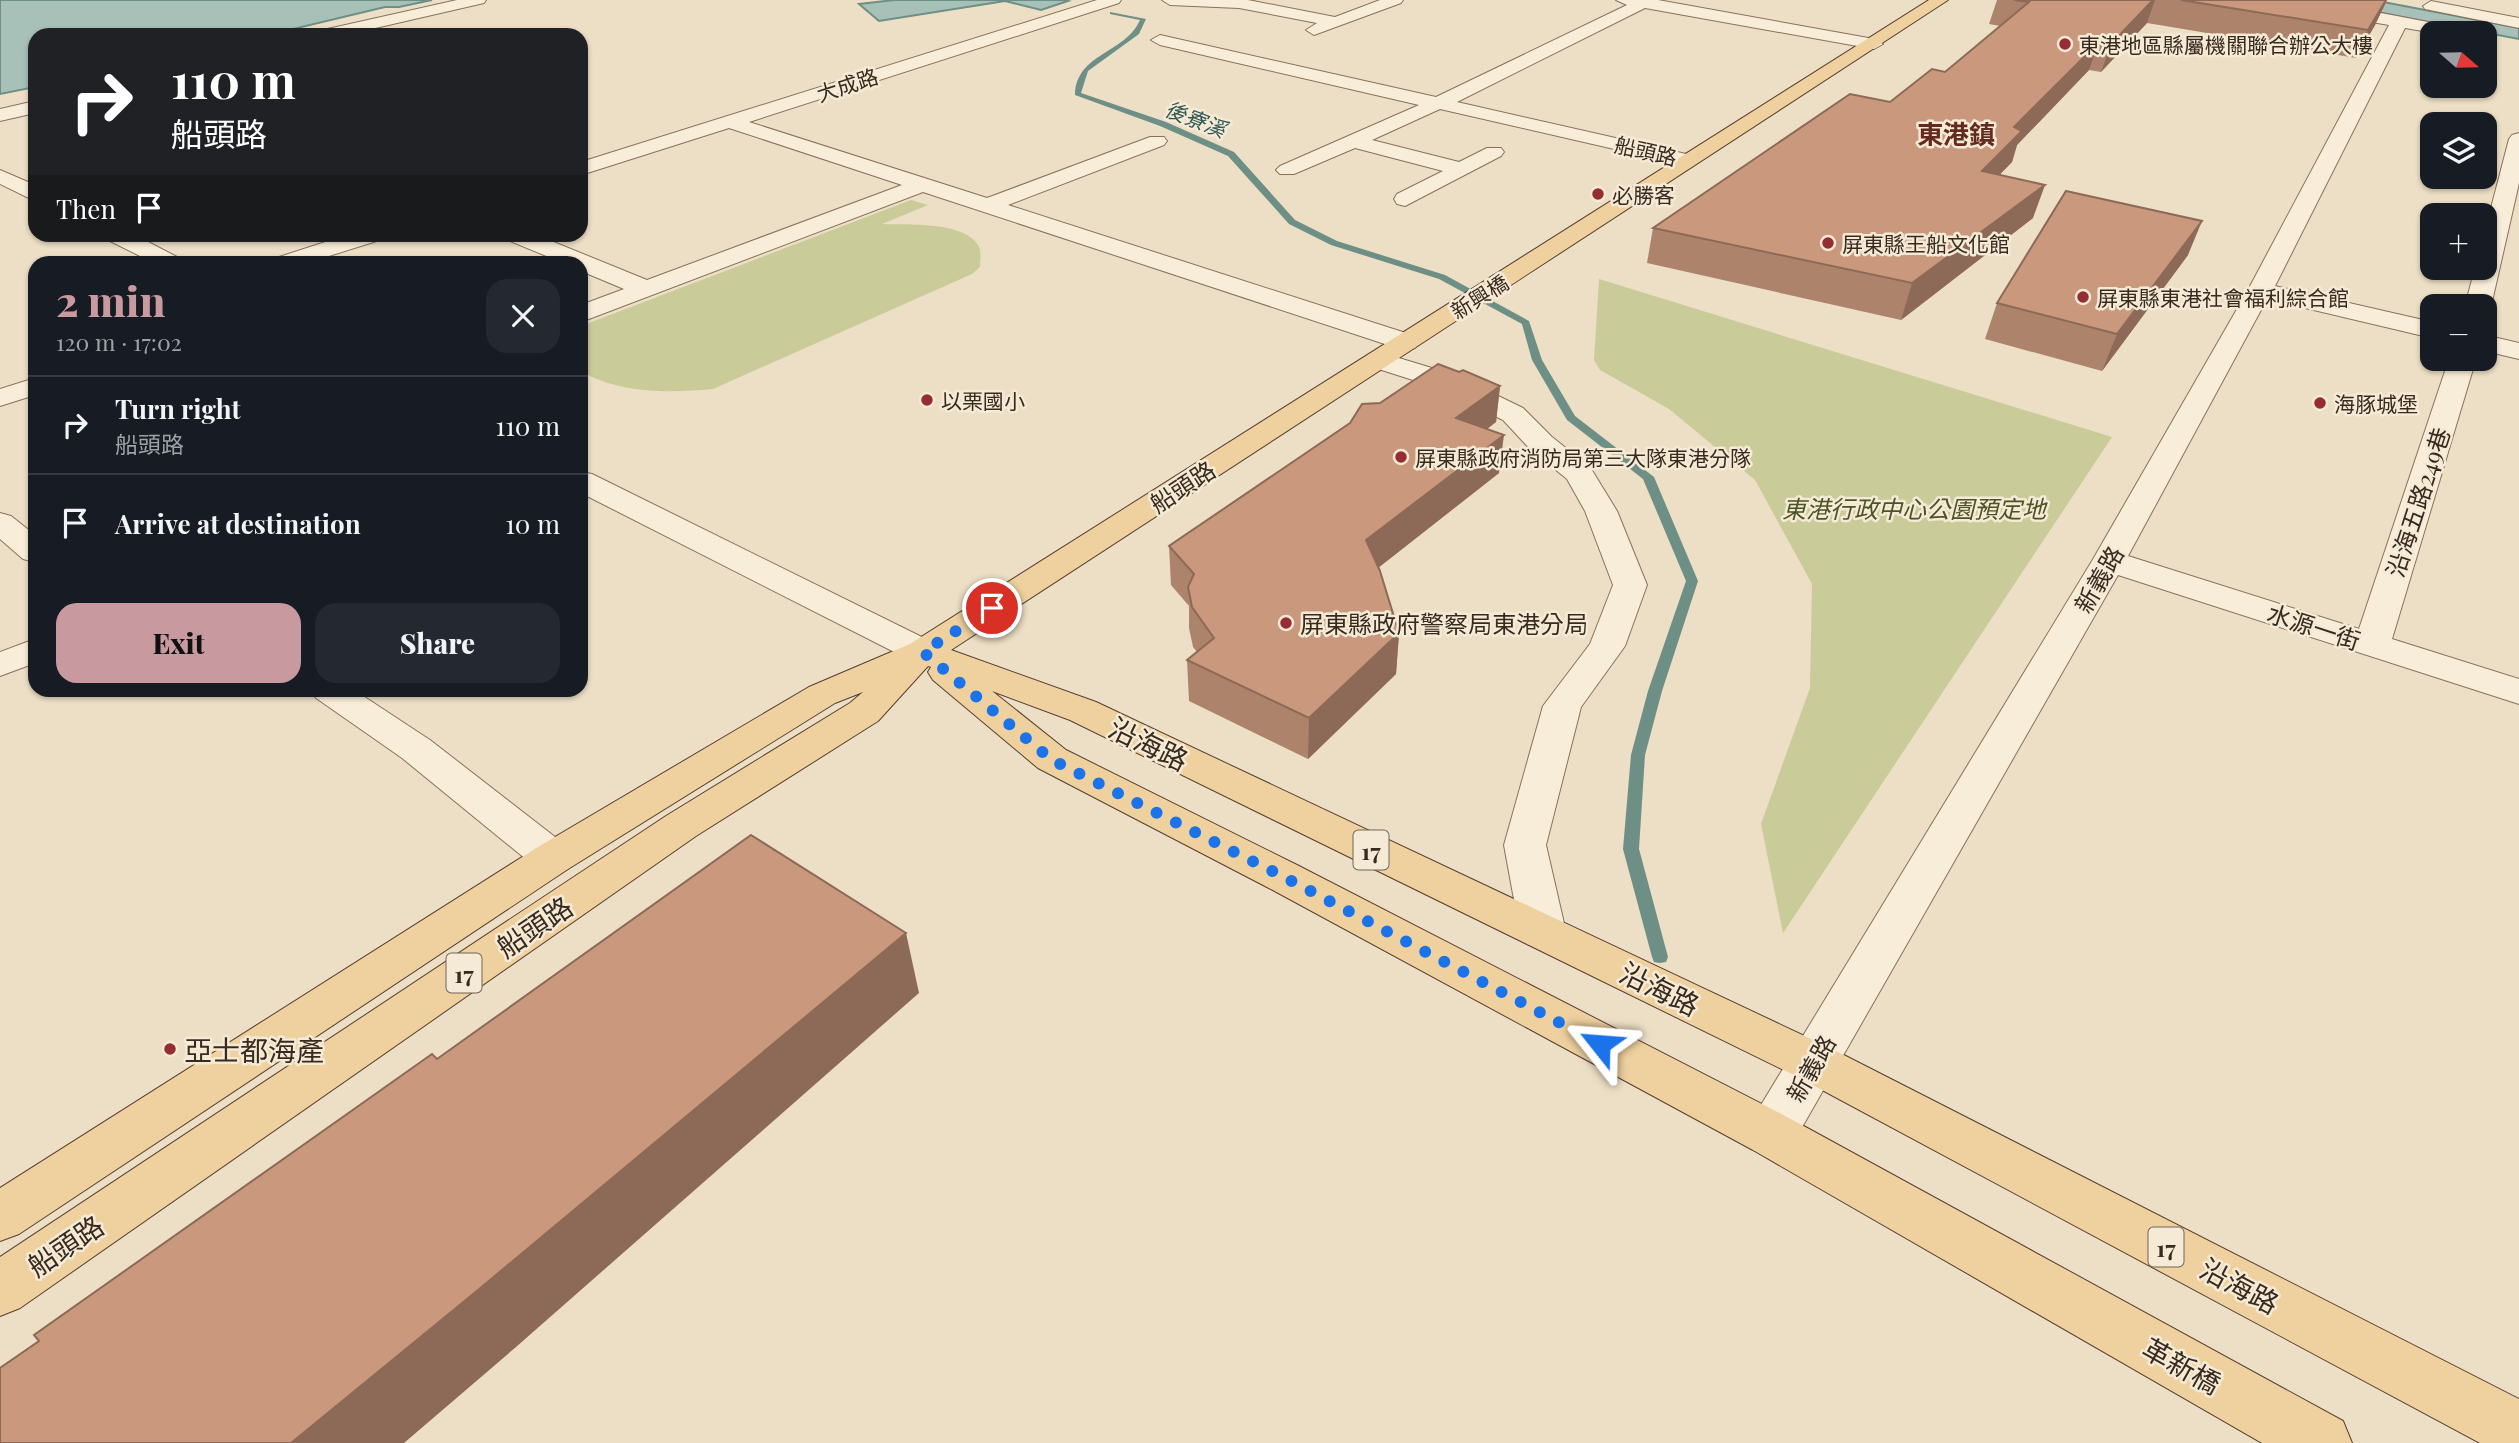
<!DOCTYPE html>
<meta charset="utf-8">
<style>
body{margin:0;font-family:"Playfair Display","Noto Sans TC",serif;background:#242831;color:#f1f3f6;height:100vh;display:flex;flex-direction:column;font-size:26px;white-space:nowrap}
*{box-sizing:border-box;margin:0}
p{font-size:23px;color:#9ea1a6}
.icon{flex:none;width:38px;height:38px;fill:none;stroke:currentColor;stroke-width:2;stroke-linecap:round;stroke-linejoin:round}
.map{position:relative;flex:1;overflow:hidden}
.side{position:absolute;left:28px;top:256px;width:560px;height:441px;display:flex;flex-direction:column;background:#171b24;border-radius:21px;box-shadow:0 2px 5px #0004}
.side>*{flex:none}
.banner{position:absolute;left:28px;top:28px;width:560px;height:214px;border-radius:21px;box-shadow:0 2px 5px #0004;background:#202124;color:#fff;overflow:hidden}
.needle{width:46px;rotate:110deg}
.fabs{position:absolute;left:2420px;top:21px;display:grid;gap:14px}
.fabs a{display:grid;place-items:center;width:77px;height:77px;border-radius:14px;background:#171b24;box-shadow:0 2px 5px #0004;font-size:35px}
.pin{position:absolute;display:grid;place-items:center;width:60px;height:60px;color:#fff;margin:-30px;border:4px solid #fff;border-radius:50%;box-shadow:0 2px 7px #0007}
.me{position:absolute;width:77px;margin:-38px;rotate:298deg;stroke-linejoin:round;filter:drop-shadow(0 0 5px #0008)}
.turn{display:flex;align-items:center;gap:24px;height:147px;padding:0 28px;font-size:32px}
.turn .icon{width:91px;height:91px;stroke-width:2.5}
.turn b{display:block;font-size:49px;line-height:60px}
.then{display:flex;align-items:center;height:66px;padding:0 28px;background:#0003;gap:14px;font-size:26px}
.round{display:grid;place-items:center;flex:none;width:74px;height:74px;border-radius:21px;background:#242831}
.overview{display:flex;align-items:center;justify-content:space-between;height:119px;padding:0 28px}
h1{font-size:42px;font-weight:800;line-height:52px;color:#c89a9f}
.action{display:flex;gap:14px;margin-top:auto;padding:14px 28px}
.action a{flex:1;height:80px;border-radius:21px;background:#c89a9f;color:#111;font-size:28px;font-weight:800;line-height:80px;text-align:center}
.action a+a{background:#242831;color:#f1f3f6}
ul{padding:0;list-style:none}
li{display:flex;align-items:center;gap:21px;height:98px;padding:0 28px;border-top:2px solid #363941}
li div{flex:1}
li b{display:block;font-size:26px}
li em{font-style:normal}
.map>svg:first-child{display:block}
.green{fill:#c9cb99}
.water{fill:#a7c1b8;stroke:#6e8f85;stroke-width:2}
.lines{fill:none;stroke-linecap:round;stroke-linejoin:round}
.stream{fill:#6e8f85;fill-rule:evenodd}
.minor-casing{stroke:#88715c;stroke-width:2}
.major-casing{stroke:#563f30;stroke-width:2}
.minor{fill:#f8edd9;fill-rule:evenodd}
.major{fill:#efd19f;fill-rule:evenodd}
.wall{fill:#ae836b}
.shaded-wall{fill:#8d6a57}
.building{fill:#ca987c;stroke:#8d6a57;stroke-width:2}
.route{stroke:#1a73e8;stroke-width:12;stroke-dasharray:0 21.6}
.poi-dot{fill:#962d34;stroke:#f5ead5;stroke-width:2.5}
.labels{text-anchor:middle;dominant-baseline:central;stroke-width:5;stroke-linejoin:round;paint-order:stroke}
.far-poi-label{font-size:21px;fill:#382a1f;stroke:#f5ead5;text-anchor:start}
.far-street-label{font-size:21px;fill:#382a1f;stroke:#f5ead5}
.far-water-label{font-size:21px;font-style:italic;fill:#2f5853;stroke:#f5ead5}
.shield{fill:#f5ead5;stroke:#716456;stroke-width:2}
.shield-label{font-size:23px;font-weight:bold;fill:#382a1f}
.street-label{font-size:24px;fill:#382a1f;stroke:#f5ead5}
.park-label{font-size:24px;font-style:italic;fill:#4c5426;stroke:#f5ead5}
.poi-label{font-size:24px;fill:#382a1f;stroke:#f5ead5;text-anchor:start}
.far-district-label{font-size:26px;font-weight:bold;fill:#642a20;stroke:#f5ead5}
.near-street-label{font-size:28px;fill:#382a1f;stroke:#f5ead5}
.near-poi-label{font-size:28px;fill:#382a1f;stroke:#f5ead5;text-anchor:start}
</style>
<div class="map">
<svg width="2519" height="1443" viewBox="0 0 2519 1443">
<rect width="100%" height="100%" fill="#eddfc5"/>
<g class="green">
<path d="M911 200 928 205 882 224C907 225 963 221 978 245 982 251 980 260 980 267L972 274 713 389C669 393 620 394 581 371V326Z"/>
<path d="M1599 279 2112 437 1783 933 1761 824 1810 688 1812 584 1755 480 1669 409 1600 370 1594 360Z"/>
</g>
<g class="water">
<path d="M0 0H432L399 7H385L268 35H35V87L0 94Z"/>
<path d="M894 0H1063L1068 1 1041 10 1005 1 879 21 859 4Z"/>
<path d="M2313 0H2373L2519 28V39Z"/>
</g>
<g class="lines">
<path class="stream" d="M1110 12 1146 19 1139 34 1088 71 1081 93 1166 122 1234 152 1295 220 1337 241 1445 275 1529 321 1542 360 1575 416 1654 477 1698 581 1662 691 1645 755 1639 849 1668 957 1666 962 1660 963 1654 962 1652 957 1623 849 1631 755 1648 691 1686 581 1643 479 1567 420 1532 360 1522 324 1439 279 1331 245 1289 224 1228 156 1160 126 1075 95C1076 53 1125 54 1140 20L1110 14Z"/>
<g class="minor-casing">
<g id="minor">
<path d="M457 0H486L484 3 345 35H315L323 30Z"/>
<path d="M1097 0H1121L1119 3 749 122 987 198 1150 137H1164L1167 141 1164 145 1008 205 1415 336 1419 342 1415 348 1406 350 1397 348 923 192 581 322V305L624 289 581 271V262H561L505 239 502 234H534L647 280 902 185 729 128 581 175V162Z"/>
<path d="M1162 0H1248L1335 17 1380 0H1403L1401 3 1314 35 1306 30 1317 23 1239 8 1170 5Z"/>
<path d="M1616 0H1658L1874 39 1883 44 1874 49 1645 8 1457 102 1695 156 1698 160 1695 164 1688 166 1440 109 1372 140 1459 162 1487 148H1501L1504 152 1501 156 1405 206 1397 204 1394 199 1397 194 1443 171 1355 148 1294 174H1280L1276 170 1280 166 1419 105 1160 45 1151 40 1160 35 1436 97 1627 5Z"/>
<path d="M2265 0C2331 0 2396 17 2461 28L2469 33H2434L2405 28 2275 286 2432 322V338L2267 299 2128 556 2359 629 2449 359H2476L2392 639 2519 679V704L2118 575 1789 1150 1771 1156 1753 1150 1745 1134 1753 1118 2092 561 2248 290 2389 25 2273 5Z"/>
<path d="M2431 1 2519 18V28L2425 9 2423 6Z"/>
<path d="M35 101V113L0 121V109Z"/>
<path d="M2519 133V183L2491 306 2485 312V306H2465L2475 268H2485V231L2509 139 2512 135Z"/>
<path d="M0 170 35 185V201L0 184Z"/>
<path d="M103 234H133L177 257 181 262H152L106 239Z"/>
<path d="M350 234H386L383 239 310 262H275L279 257Z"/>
<path d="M2485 335 2519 343V359L2485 351Z"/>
<path d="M1379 352 1455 375 1523 408 1552 437 1590 467 1617 511 1647 585 1625 646 1581 707 1546 845 1566 932 1559 944 1543 949 1527 944 1520 932 1504 845 1543 706 1590 644 1613 585 1585 511 1567 479 1530 449 1503 420 1435 387 1369 366 1365 360 1369 354Z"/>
<path d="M35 378V395L0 406V389Z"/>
<path d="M581 472 592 474 936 644 941 652 936 660 923 663 910 660 581 493Z"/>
<path d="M0 513 11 516 35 535V562L23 559 0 539Z"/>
<path d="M35 639V663L0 676V652Z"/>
<path d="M311 690H354L430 740 568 847 574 858 568 869 553 873 538 869 402 758 316 698Z"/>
</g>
</g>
<g class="major-casing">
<path id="major" d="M1929 0H1948L951 650 1096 702 1830 1048 2519 1399V1443H2480L1796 1076 1070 720 992 691 1066 750 1297 865 1789 1118 2343 1421 2352 1443H2262L1753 1150 1267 887 1038 768 933 680 928 672 931 667 928 666 878 721 696 836 20 1308 0 1316V1257L666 816 850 703 863 692 835 703 568 869 19 1234 0 1241V1188L538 847 809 687 910 644Z"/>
</g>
<use href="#minor" class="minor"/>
<use href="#major" class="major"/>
</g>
<g class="wall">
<path d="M1997 0H2387L2375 25 2356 58 2147 23 2101 72 2089 70 2017 145 2012 162 2000 174 2033 218 1901 320 1647 263 1653 228 1945 72 2000 26 1989 24Z"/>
<path d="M2188 255 2102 371 1985 339 1997 303Z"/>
<path d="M1459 372 1500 386 1496 422 1487 429 1499 473 1379 567 1399 633 1396 674 1308 759 1189 701 1187 660 1197 652 1193 647 1189 628V606L1171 585 1169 546 1380 403Z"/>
</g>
<g class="shaded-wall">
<path d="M2153 0H2155L2147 23 2101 72 2111 44Z"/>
<path d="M2387 0 2375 25 2356 58 2368 30Z"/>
<path d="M2099 42 2089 70 2017 145 2012 162 1971 204 1982 171 2014 127Z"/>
<path d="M2045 185 2033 218 1901 320 1912 283Z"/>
<path d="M2202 221 2188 255 2102 371 2117 334Z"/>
<path d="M1500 386 1496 422 1453 455 1456 418Z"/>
<path d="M1504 435 1499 473 1364 579 1366 540Z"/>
<path d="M1399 633 1396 674 1308 759 1309 718Z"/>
<path d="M906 933 919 993 516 1347 404 1443H291Z"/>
</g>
<g class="building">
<path d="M2014 0H2153L2111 44 2099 42 2014 127 2022 131 1982 171 2045 185 1912 283 1653 228 1850 94 1890 102 1932 69 1945 72 2029 2Z"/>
<path d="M2181 0H2386L2368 30Z"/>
<path d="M2066 191 2202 221 2117 334 1997 303Z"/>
<path d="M1438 364 1459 372 1463 370 1500 386 1456 418 1504 435 1366 540 1380 571 1399 633 1309 718 1187 660 1214 638 1192 607 1188 587 1194 574 1169 546 1350 423 1362 404 1380 403Z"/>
<path d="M751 835 906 933 478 1290 291 1443H0V1368L39 1341 34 1335 432 1054 437 1059Z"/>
</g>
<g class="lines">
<path class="route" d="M992 608 923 652 1052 760 1282 876 1600 1044"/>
</g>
<g class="poi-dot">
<circle cx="2065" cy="44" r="7"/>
<circle cx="1598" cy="194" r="7"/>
<circle cx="1828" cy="243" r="7"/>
<circle cx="2083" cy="297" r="7"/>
<circle cx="927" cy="400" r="7"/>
<circle cx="2320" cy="403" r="7"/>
<circle cx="1401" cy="457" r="7"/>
<circle cx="1286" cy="623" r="7"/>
<circle cx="170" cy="1049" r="7"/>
</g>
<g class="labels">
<g class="far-poi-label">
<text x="2079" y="44">東港地區縣屬機關聯合辦公大樓</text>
<text x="1612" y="194">必勝客</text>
<text x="1842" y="243">屏東縣王船文化館</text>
<text x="2097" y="297">屏東縣東港社會福利綜合館</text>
<text x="941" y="400">以栗國小</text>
<text x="2334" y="403">海豚城堡</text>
<text x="1415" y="457">屏東縣政府消防局第三大隊東港分隊</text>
</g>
<g class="far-street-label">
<text transform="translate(847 84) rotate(-18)">大成路</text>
<text transform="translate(1646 150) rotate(13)">船頭路</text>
<text transform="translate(1479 296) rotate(-32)">新興橋</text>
</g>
<g class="far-water-label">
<text transform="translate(1196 118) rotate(21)">後寮溪</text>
</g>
<g class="shield">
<rect x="1353.5" y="830.5" width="35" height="39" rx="5"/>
<rect x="446.5" y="953.5" width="35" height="39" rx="5"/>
<rect x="2148.5" y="1227.5" width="35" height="39" rx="5"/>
</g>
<g class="shield-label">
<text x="1371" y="850">17</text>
<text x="464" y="973">17</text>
<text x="2166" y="1247">17</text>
</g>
<g class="street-label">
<text transform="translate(1182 486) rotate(-33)">船頭路</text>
<text transform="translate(2417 502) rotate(-72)">沿海五路249巷</text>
<text transform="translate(2098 579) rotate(-60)">新義路</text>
<text transform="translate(2314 626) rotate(18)">水源一街</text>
<text transform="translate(1810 1068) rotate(-60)">新義路</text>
</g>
<g class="park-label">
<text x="1914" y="508">東港行政中心公園預定地</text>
</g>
<g class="poi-label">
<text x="1300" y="623">屏東縣政府警察局東港分局</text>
</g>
<g class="far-district-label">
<text x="1956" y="133">東港鎮</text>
</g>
<g class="near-street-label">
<text transform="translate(1149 743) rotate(26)">沿海路</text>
<text transform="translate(534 926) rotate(-34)">船頭路</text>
<text transform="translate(1660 988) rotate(26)">沿海路</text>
<text transform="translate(65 1245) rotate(-34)">船頭路</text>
<text transform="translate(2240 1285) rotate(28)">沿海路</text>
<text transform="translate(2182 1365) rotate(29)">革新橋</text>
</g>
<g class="near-poi-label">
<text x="184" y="1049">亞士都海產</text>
</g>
</g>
</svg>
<div class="fabs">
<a><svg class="needle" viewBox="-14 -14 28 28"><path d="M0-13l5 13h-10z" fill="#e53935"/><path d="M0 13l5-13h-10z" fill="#9ea1a6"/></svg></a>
<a><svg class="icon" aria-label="layers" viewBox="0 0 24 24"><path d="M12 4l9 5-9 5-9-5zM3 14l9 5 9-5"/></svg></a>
<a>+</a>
<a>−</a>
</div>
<div class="pin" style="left:992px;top:608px;background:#d93025"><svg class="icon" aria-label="arrive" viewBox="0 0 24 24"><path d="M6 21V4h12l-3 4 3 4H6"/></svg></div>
<svg class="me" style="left:1600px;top:1044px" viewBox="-20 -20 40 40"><path d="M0-17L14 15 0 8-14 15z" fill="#1a73e8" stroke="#fff" stroke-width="4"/></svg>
<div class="banner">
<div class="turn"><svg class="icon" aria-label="right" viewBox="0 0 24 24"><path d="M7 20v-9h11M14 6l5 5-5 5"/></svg><div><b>110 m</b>船頭路</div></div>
<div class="then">Then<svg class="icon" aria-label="arrive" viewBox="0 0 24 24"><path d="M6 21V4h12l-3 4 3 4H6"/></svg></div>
</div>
<section class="side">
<div class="overview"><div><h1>2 min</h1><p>120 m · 17:02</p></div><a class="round"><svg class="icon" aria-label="close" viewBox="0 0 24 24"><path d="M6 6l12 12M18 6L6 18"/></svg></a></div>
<ul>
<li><svg class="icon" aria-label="right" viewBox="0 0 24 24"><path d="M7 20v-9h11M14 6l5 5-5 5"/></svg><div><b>Turn right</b><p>船頭路</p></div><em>110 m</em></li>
<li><svg class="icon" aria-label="arrive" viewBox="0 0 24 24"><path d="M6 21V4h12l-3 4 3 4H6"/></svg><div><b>Arrive at destination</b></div><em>10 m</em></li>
</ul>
<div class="action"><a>Exit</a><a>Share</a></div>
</section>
</div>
